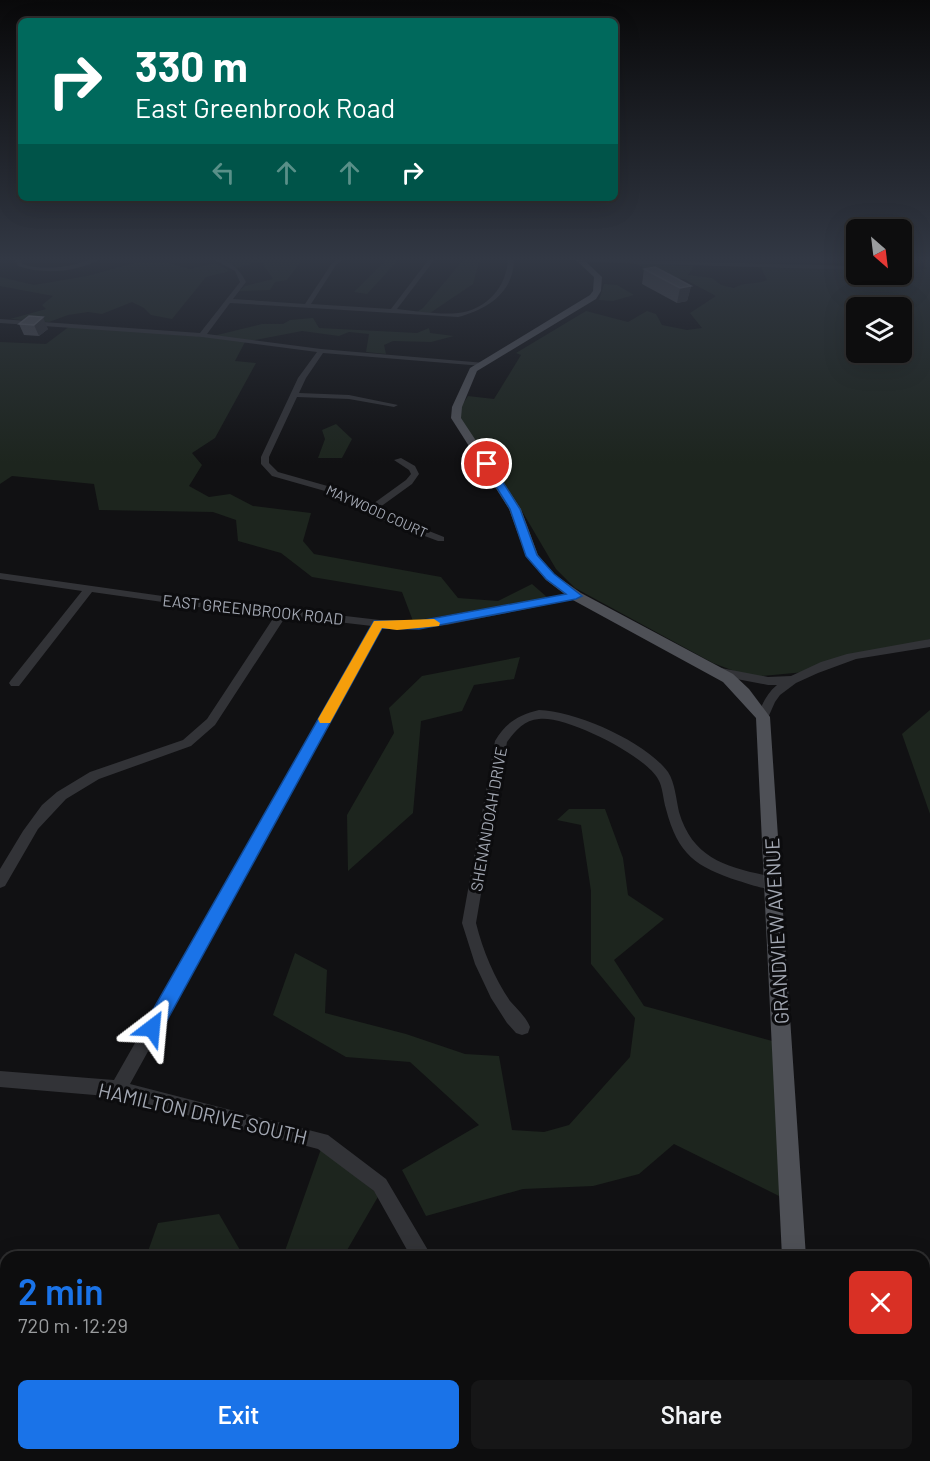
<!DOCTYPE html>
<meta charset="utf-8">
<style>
body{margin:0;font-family:Barlow,sans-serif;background:#161617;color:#f1f3f6;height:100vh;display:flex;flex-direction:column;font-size:22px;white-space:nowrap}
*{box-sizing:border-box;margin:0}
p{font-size:20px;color:#9a9c9e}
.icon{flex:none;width:33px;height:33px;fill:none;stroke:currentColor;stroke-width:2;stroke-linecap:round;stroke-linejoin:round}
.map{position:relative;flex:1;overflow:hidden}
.details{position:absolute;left:0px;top:1251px;width:930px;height:210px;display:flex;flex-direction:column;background:#0d0d0e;border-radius:18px 18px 0 0;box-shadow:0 6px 24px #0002,0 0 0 2px #2d2d2e}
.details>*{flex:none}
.hud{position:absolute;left:18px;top:18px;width:600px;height:183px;border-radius:9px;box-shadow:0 6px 24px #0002,0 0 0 2px #2d2d2e;background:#00695c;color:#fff;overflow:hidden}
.needle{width:39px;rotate:152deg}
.controls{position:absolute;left:846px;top:219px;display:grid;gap:12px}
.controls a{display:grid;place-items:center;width:66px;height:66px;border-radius:9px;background:#0d0d0e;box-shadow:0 6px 24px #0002,0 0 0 2px #2d2d2e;font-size:30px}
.pin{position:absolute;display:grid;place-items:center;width:51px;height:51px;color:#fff;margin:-26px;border:3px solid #fff;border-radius:50%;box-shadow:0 2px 6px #0007}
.me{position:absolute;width:66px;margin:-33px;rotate:29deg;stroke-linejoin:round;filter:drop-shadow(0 0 4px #0008)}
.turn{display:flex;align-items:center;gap:21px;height:126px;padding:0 18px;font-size:27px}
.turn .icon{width:78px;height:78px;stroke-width:2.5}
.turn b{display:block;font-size:42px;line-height:51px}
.lanes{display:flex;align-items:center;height:57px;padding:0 18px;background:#0003;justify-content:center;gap:30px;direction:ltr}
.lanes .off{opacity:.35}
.round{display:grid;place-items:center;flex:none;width:63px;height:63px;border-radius:9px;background:#161617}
.head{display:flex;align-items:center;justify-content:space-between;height:102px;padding:0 18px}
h1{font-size:36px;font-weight:600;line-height:45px;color:#1a73e8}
.button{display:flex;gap:12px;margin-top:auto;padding:12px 18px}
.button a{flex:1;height:69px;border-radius:9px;background:#1a73e8;color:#fff;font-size:24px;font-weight:600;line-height:69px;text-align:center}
.button a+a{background:#161617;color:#f1f3f6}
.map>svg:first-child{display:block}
.green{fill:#1d251e;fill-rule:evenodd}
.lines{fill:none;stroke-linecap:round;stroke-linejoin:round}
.minor{fill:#323337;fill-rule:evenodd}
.major{fill:#4e5056;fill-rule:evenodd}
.wall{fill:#47484e}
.shaded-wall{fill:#2d2e32}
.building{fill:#515359;stroke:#5e6067;stroke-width:1.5}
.route{fill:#1a73e8;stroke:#114b97;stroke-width:1.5}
.slow{fill:#f59e0b}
.labels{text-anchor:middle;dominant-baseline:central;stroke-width:6;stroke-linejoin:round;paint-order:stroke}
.far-street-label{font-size:14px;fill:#a3a8b3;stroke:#0c0c0e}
.street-label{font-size:16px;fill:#a3a8b3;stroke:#0c0c0e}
.near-street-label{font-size:20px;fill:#a3a8b3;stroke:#0c0c0e}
</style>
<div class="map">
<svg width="930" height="1461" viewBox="0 0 930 1461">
<rect width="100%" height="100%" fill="#111113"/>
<g class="green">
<path d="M231 259H303L287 280 275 282 270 290 239 291 245 286 273 279 261 261 237 268 225 260Z"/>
<path d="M387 259H399L367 294 354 292Z"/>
<path d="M464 259H480L473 284 430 313 417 312 423 308Z"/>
<path d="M920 259H930V639L805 672 750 677 713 663 575 588 556 569 519 506 461 421 459 410 468 396 494 399 521 355 516 353 586 311 628 322 647 311 656 314 662 325 687 330 702 328 690 313 716 296 684 279 662 278 634 263 694 266 688 275 712 278 721 285 734 288C745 281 756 285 767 280L761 268 856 269V274H902V271L927 269ZM856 308H902V352H856Z"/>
<path d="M134 263H168L190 269 215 263 230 271 206 277 172 319 151 315 144 308 132 302 102 314 88 312 68 315 49 322 10 319 46 309 42 305 53 296 0 286V277L34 285 87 276Z"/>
<path d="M604 284 617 285 634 295 613 301 599 300Z"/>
<path d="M313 318 319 328 417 333 429 328 430 333 454 336 431 342 393 341 384 345 386 354 366 352 369 334 349 332 339 336 302 331 245 342 235 361 256 363 215 438 192 453 202 465 189 486 209 497 230 494 253 506 311 513 303 541 314 554 441 577 458 598 498 601 532 584 548 598 413 621 402 592 312 577 281 553 238 541 236 520 213 512 99 510 94 484 12 476 0 484V342L46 344 70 326 209 337 262 324H283L290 320Z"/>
<path d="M336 424 352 439 342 458H318L325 439 322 430Z"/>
<path d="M520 657 514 679 474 685 462 711 421 721 413 813 348 871 347 815 394 733 389 708 422 676Z"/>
<path d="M930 710V814L902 734Z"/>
<path d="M569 809H605L623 858 628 895 664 919 614 960 644 1006 776 1042 781 1197 674 1144 639 1174 593 1186 523 1189 426 1216 402 1170 479 1125 410 1062 346 1057 273 1015 295 953 327 970 325 1013 406 1034 465 1054 499 1056 512 1130 544 1132 569 1125 630 1057 635 1018 591 964V891L581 825 557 820Z"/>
<path d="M321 1149 379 1195 343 1257H276L285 1251Z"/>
<path d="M219 1214 244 1257H146L158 1223Z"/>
<path d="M77 1455H165L162 1461H75Z"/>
</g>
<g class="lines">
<g class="minor">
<path d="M14 259H20L22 264C40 270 59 268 77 264 85 262 93 258 101 259 77 272 44 275 18 266Z"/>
<path d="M213 259C228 258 240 269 246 282L233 299 305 304 332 263 338 259H344L336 265 311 304 391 309 429 259H435L397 309C417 311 439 315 458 313 487 310 507 286 508 259H514C514 292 488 309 458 317L230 303 207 334 321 349 485 363V365L483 366 323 353 306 378 299 393 349 395 398 405 394 407 349 399 297 397 269 457V463L278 472 338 489 370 506 406 480 411 474 409 470 394 460 401 458 415 466 419 474 412 484 376 510 444 537V541H438L382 520 332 493 272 476 261 464V457L298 378 317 352 202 337 0 323V319L200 333 240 282 235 271Z"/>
<path d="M584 259 856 266V270L582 262Z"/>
<path d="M0 573 212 603 268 607 397 622 447 617 576 593 581 596 576 599 447 625 397 630 382 628 130 1084 328 1135 386 1179 432 1257H411L374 1191 318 1149 118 1097 0 1087V1071L114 1080 372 626 286 616 215 725 191 746 99 779 66 799 38 829 5 886 0 888V869L23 831 42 805 57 792 90 772 183 740 207 719 276 614 212 609 92 592 19 686H11L9 683 11 680 82 591 0 579Z"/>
<path d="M930 639V647L856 659 818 673 796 683 780 695 775 702 767 720 763 721 757 717C762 704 767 693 777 685H768L721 676 715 672 721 668 768 677 791 676 821 662 847 654Z"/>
<path d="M539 710C576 711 646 742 668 772 675 783 676 799 679 812 693 860 729 868 774 877L779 879 781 883 779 887C768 892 750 884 739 881 696 867 678 855 666 809 663 800 663 787 658 779 645 755 565 715 539 719 524 720 515 731 507 742L476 923C483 951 494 977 510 1001 517 1009 526 1017 530 1027L528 1033 522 1035 516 1033 507 1023 491 998 475 964 462 923 495 741C506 722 519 715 539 710Z"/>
<path d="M5 1295 6 1296V1317L0 1314V1297Z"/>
<path d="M6 1325V1360L0 1362V1327Z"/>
<path d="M372 1455H394L391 1461H369Z"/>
</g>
<g class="major">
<path d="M575 259H583L602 277 601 291 596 299 477 371 462 407 461 418 521 509 538 555 554 574 581 593 733 674 749 689 770 717 806 1257H782L756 718 723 682 571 599 546 580 526 556 509 509 451 418 452 407 470 368 590 295 593 291 594 277Z"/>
<rect x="790" y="1455" width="28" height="6"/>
</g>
</g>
<g class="wall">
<path d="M644 269 691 286 687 301 677 303 642 284Z"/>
<path d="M29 316 48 329 39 336 24 335 19 324Z"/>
</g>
<g class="shaded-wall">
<path d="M691 286 687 301 677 303 680 288Z"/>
<path d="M43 317 48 329 39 336 34 325Z"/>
</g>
<g class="building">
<path d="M655 267 691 286 680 288 644 269Z"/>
<path d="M29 316 43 317 34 325 19 324Z"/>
</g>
<linearGradient id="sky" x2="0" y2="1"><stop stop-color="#09090a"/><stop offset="0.56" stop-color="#323844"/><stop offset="1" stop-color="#323844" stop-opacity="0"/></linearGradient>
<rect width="930" height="463" fill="url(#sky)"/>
<path class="route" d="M487 461 490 462 520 509 537 555 554 574 582 596 576 599 419 629 382 628 159 1035 152 1037 146 1035 143 1028 146 1022 374 621H419L566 594 546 579 526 556 510 509 482 464Z"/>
<path class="slow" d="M434 619 440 623 439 626 397 630 382 628 330 723H320L318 719 374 621Z"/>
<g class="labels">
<g class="far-street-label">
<text transform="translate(377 511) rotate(24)">MAYWOOD COURT</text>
</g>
<g class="street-label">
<text transform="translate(253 609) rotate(6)">EAST GREENBROOK ROAD</text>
<text transform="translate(488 819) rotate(-80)">SHENANDOAH DRIVE</text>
</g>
<g class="near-street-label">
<text transform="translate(776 931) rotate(-93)">GRANDVIEW AVENUE</text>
<text transform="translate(203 1113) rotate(13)">HAMILTON DRIVE SOUTH</text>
</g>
</g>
</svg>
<div class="controls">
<a><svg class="needle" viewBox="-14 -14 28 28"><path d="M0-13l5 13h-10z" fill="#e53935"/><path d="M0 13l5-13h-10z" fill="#9a9c9e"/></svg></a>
<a><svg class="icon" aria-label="layers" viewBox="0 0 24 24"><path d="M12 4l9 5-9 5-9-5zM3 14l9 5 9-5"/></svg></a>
</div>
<div class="pin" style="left:487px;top:464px;background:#d93025"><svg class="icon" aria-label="arrive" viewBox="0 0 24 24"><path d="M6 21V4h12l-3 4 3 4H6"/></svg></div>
<svg class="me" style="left:152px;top:1028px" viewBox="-20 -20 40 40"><path d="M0-17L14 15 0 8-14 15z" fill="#1a73e8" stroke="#fff" stroke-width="4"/></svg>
<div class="hud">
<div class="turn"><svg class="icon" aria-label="right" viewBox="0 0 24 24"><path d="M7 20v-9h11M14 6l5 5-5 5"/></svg><div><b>330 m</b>East Greenbrook Road</div></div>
<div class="lanes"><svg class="icon off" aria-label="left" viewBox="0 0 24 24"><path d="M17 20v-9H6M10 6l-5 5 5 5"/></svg><svg class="icon off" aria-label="ahead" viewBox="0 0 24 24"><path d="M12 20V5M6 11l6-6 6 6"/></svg><svg class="icon off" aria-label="ahead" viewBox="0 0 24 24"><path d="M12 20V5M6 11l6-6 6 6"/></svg><svg class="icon" aria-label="right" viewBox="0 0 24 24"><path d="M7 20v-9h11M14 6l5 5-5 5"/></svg></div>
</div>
<section class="details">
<div class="head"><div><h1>2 min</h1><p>720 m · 12:29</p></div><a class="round" style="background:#d93025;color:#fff"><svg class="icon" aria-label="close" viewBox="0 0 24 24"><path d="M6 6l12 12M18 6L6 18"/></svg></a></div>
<div class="button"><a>Exit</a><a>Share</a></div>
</section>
</div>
